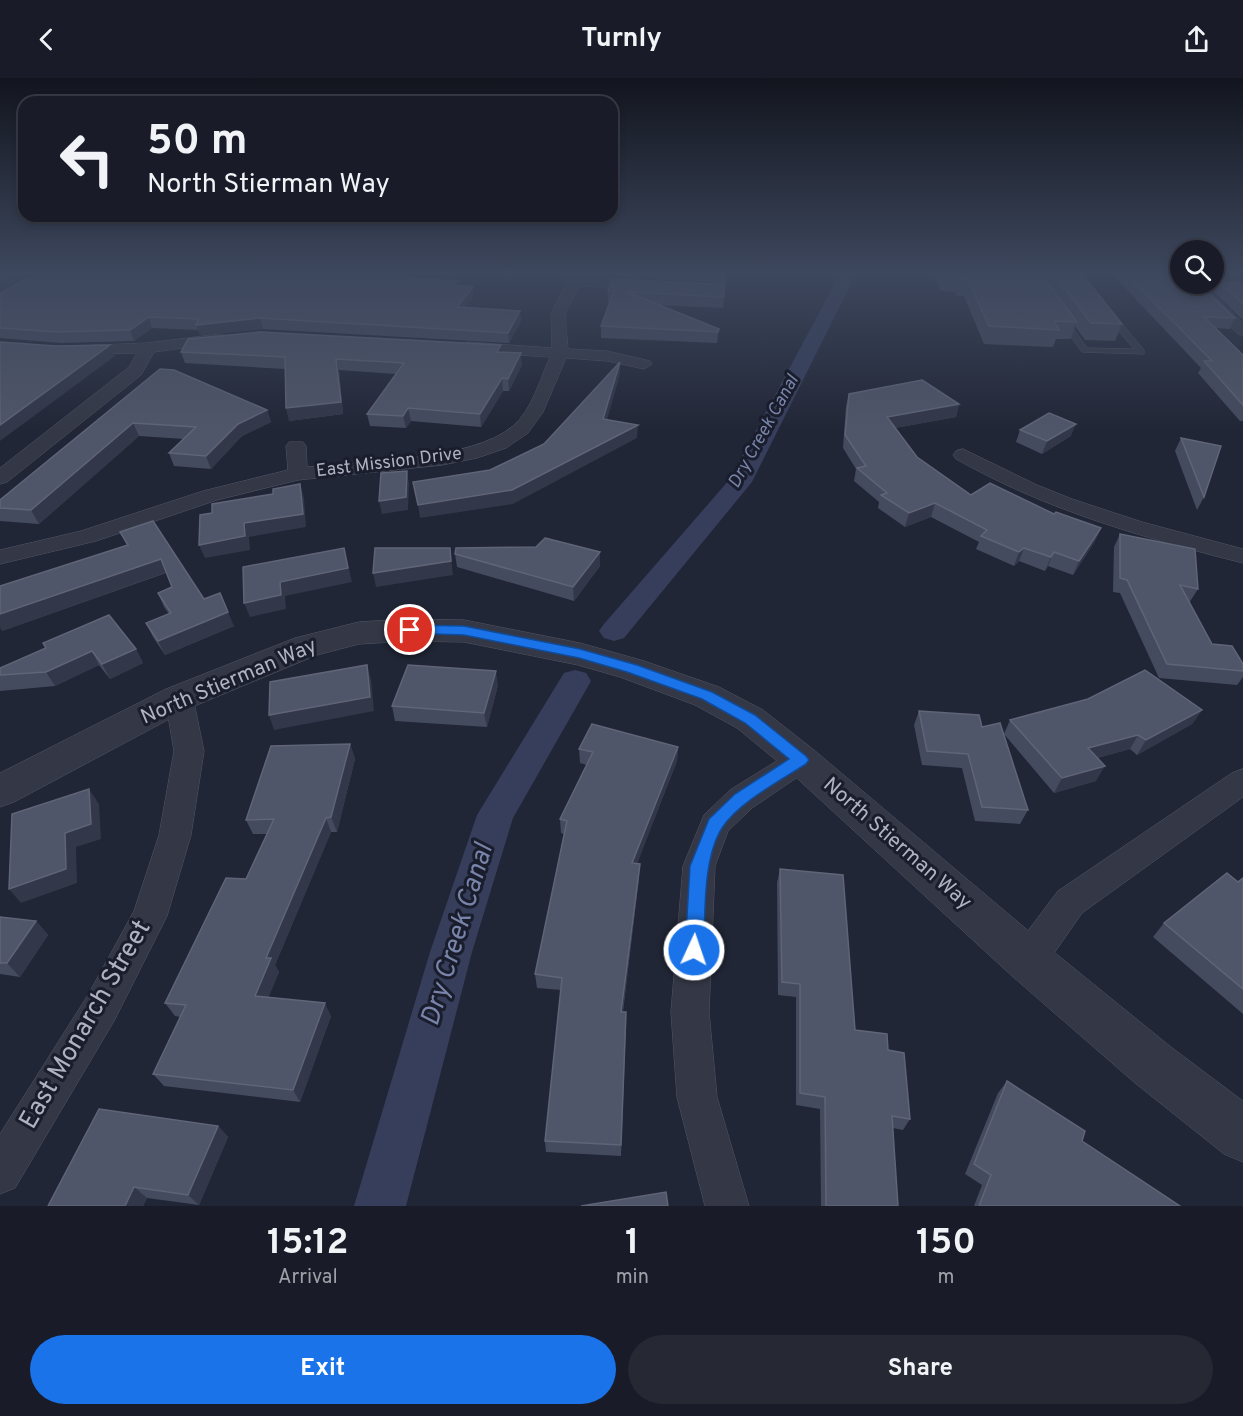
<!DOCTYPE html>
<style>
body{margin:0;font-family:Overpass,sans-serif;background:#262934;color:#f1f3f6;height:100vh;display:flex;flex-direction:column;font-size:22px;white-space:nowrap}
*{box-sizing:border-box;margin:0}
p{font-size:20px;color:#9fa1a8}
.icon{flex:none;width:33px;height:33px;fill:none;stroke:currentColor;stroke-width:2;stroke-linecap:round;stroke-linejoin:round}
.map{position:relative;height:1128px;overflow:hidden}
.panel{display:flex;flex-direction:column;background:#191c28;flex:1}
.panel>*{flex:none}
.banner{position:absolute;left:18px;top:18px;width:600px;height:126px;border-radius:18px;box-shadow:0 3px 9px #0003,0 0 0 2px #373a45;background:#191c28;color:#f1f3f6;overflow:hidden}
.buttons{position:absolute;left:1170px;top:162px;display:grid;gap:12px}
.buttons a{display:grid;place-items:center;width:54px;height:54px;border-radius:50%;background:#191c28;box-shadow:0 3px 9px #0003,0 0 0 2px #373a45;font-size:30px}
.pin{position:absolute;display:grid;place-items:center;width:51px;height:51px;color:#fff;margin:-26px;border:3px solid #fff;border-radius:50%;box-shadow:0 2px 6px #0007}
.me{position:absolute;width:66px;margin:-33px;rotate:3deg;stroke-linejoin:round;filter:drop-shadow(0 0 4px #0008)}
.turn{display:flex;align-items:center;gap:21px;height:126px;padding:0 30px;font-size:27px}
.turn .icon{width:78px;height:78px;stroke-width:2.5}
.turn b{display:block;font-size:42px;line-height:51px}
.eta{display:flex;justify-content:space-evenly;align-items:center;height:102px;text-align:center}
.eta b{font-size:36px;font-weight:700;line-height:42px}
.button{display:flex;gap:12px;margin-top:auto;padding:12px 30px}
.button a{flex:1;height:69px;border-radius:36px;background:#1a73e8;color:#fff;font-size:24px;font-weight:700;line-height:69px;text-align:center}
.button a+a{background:#262934;color:#f1f3f6}
header{display:flex;justify-content:space-between;align-items:center;height:78px;padding:0 30px;background:#191c28;font-size:27px;font-weight:700}
.map>svg:first-child{display:block}
.lines{fill:none;stroke-linecap:round;stroke-linejoin:round}
.canal{fill:#363e5c;fill-rule:evenodd}
.service-casing{stroke:#525564;stroke-width:1}
.minor-casing{stroke:#525564;stroke-width:1}
.tertiary-casing{stroke:#525564;stroke-width:1}
.service{fill:#343846;fill-rule:evenodd}
.minor{fill:#343846;fill-rule:evenodd}
.tertiary{fill:#343846;fill-rule:evenodd}
.wall{fill:#454b5e}
.shaded-wall{fill:#323749}
.building{fill:#505669;stroke:#5f6477;stroke-width:1.5}
.route{fill:#1a73e8;stroke:#114b97;stroke-width:1.5}
.labels{text-anchor:middle;dominant-baseline:central;stroke-width:6;stroke-linejoin:round;paint-order:stroke}
.far-water-label{font-size:18px;font-style:italic;fill:#7884aa;stroke:#1a1d2b}
.far-street-label{font-size:18px;fill:#afb2c3;stroke:#1a1d2b}
.street-label{font-size:21px;fill:#afb2c3;stroke:#1a1d2b}
.near-street-label{font-size:26px;fill:#afb2c3;stroke:#1a1d2b}
.near-water-label{font-size:27px;font-style:italic;fill:#7884aa;stroke:#1a1d2b}
</style>
<header><svg class="icon" aria-label="back" viewBox="0 0 24 24"><path d="M15 5l-7 7 7 7"/></svg>Turnly<svg class="icon" aria-label="share" viewBox="0 0 24 24"><path d="M12 15V3M7 8l5-5 5 5M5 13v7h14v-7"/></svg></header>
<div class="map">
<svg width="1243" height="1128" viewBox="0 0 1243 1128">
<rect width="100%" height="100%" fill="#212636"/>
<g class="lines">
<g class="canal">
<path d="M840 196H856L752 404 624 560 614 563 604 560 599 553 604 546 730 401Z"/>
<path d="M575 592 586 595 591 603 513 740 472 874 406 1128H354L430 874 477 737 564 595Z"/>
</g>
<g class="service-casing">
<path id="service" d="M1106 234H1112L1144 272V276L1082 274 1059 242 1066 240 1087 270 1134 271 1106 238Z"/>
</g>
<g class="minor-casing">
<g id="minor">
<path d="M571 196H585L583 200 651 204 653 207 646 211 579 208 565 236 568 271 607 273 650 283 652 286 644 291 607 283 566 280 543 334 528 355 506 370 477 380 442 387 298 402 217 422 96 463 0 486V472L81 453 203 413 288 392 286 368 289 364H303L306 368 307 389C362 383 472 383 513 348 532 332 540 301 550 279L467 274 459 269 467 264 552 270 551 236Z"/>
<path d="M1214 200H1243V208L1211 207 1207 211 1243 245V258L1238 256 1193 212 1197 206H1214Z"/>
<path d="M221 256 226 258 229 261 226 264 154 274 141 297 7 404 0 406V390L129 289 137 275 78 276 70 271 72 268 147 265Z"/>
<path d="M963 371 1037 407 1072 421 1142 444 1243 471V485C1144 460 1046 432 956 381L953 377 956 373Z"/>
<path d="M179 610 189 613 193 620 204 673 191 757 167 838 114 943 15 1110 0 1116V1056L88 917 134 833 159 757 174 673 165 620 169 613Z"/>
<path d="M801 671 811 674 816 682 811 690 752 730 728 753 715 788 709 934 717 1019 749 1128H705L677 1019 671 934 683 788 704 737 730 712 791 674Z"/>
<path d="M1243 691V719L1082 835 1041 894 1028 899 1015 894 1010 882 1015 870 1058 813 1232 695Z"/>
</g>
</g>
<g class="tertiary-casing">
<path id="tertiary" d="M410 541 464 542 580 565 644 583 719 609 763 632 814 672 1044 866 1171 969 1243 1023V1084L1224 1076 1135 1005 1012 898 788 692 737 650 695 627 620 599 578 587 464 564 410 563 359 566 317 577 192 629 14 724 0 729V695L166 611 295 560 359 544Z"/>
</g>
<use href="#service" class="service"/>
<use href="#minor" class="minor"/>
<use href="#tertiary" class="tertiary"/>
</g>
<g class="wall">
<path d="M35 196H417L413 200 458 208 474 218 465 229 520 233 521 243 509 265 263 251 200 257 198 252 152 250 134 263 61 265 0 260V215Z"/>
<path d="M617 196H726L723 230 658 227 719 251 717 265 601 260V248L610 224H608V213L718 205 716 204 617 199Z"/>
<path d="M934 196H1082L1122 246 1115 263 1085 262 1075 248 1071 261H1056L1053 269 984 266 964 218H956L955 214 940 213Z"/>
<path d="M1112 196H1172L1178 202 1235 240 1230 251 1216 250 1243 277V343H1240L1198 295 1201 290Z"/>
<path d="M1219 204 1243 205V242L1214 214Z"/>
<path d="M181 274H501L522 287 509 313H503L481 349 411 343 406 350 370 348 367 336 396 296 339 292 343 336 289 343 285 291 185 285Z"/>
<path d="M160 291 267 332 271 344 242 358 211 391 174 388 169 375 184 361 139 358 39 446 0 443V422Z"/>
<path d="M849 316 959 326 956 339 895 350 917 379 971 417 1054 436 1101 450 1095 463 1073 497 1048 488 1045 493 1019 483 1014 488 976 471 979 464 931 439 905 449 878 430 879 424 854 403 856 391 843 370 846 328Z"/>
<path d="M1020 352 1071 358 1042 376 1016 364Z"/>
<path d="M1181 360 1204 419 1197 432 1175 373Z"/>
<path d="M120 454 204 521 234 548 165 577 153 559 146 545 169 536 164 529 158 515 172 509 166 495 2 553 127 467Z"/>
<path d="M1120 456 1198 511 1189 525 1212 566 1243 586V599L1237 607 1159 600 1120 515 1113 514 1114 469Z"/>
<path d="M600 474V488L574 523 457 489 455 476Z"/>
<path d="M46 570 136 571 143 585 110 601 99 587 55 608 0 613V590Z"/>
<path d="M498 607 487 649 395 643 392 628Z"/>
<path d="M1202 632 1192 646 1137 677 1130 671 1097 680 1096 703 1054 715 1004 656 1028 732 1020 746 975 743 962 690 922 687 914 647 919 633 982 649 1004 656 1010 642Z"/>
<path d="M350 666 355 681 337 754H331L275 887 279 894 268 920 331 938 300 1024 164 1008 153 996 181 939 175 938 165 925 246 801 267 756H253L246 742Z"/>
<path d="M678 669 677 683 637 785 639 800 623 934 626 947 621 1078 546 1074 545 1063 561 912 537 910 535 896 564 756 561 755 560 741 587 687 580 685 579 671Z"/>
<path d="M780 791 855 952 888 972 910 1041 903 1052 893 1050 898 1128H821L820 1031 796 1027V919L778 917 777 805Z"/>
<path d="M1243 800V936L1153 859 1164 845Z"/>
<path d="M0 839 36 843 48 857 20 899 0 896Z"/>
<path d="M1007 1003 1082 1063 1180 1128H974L982 1107 965 1096 998 1015Z"/>
<path d="M218 1048 228 1059 199 1127 147 1120 143 1128H48Z"/>
</g>
<g class="shaded-wall">
<path d="M9 196H31L0 213V201Z"/>
<path d="M407 196H417L405 209 404 200Z"/>
<path d="M473 209 474 218 458 239 457 229Z"/>
<path d="M520 233 521 243 509 265 508 255Z"/>
<path d="M149 239 152 250 134 263 130 252Z"/>
<path d="M260 240 263 251 200 257 196 247Z"/>
<path d="M110 267 115 278 0 363V347Z"/>
<path d="M521 275 522 287 509 313 508 301Z"/>
<path d="M336 281 339 292 343 336 289 343 286 330Z"/>
<path d="M620 284V296L604 353 603 341Z"/>
<path d="M502 300 503 313 481 349 480 336Z"/>
<path d="M959 326 956 339 884 352 887 339Z"/>
<path d="M408 330 411 343 406 350 403 338Z"/>
<path d="M267 332 271 344 242 358 211 391 206 378 238 346Z"/>
<path d="M133 345 139 358 39 446 31 432Z"/>
<path d="M1076 346 1071 358 1042 376 1047 363Z"/>
<path d="M638 347 637 360 513 426 420 440 418 427Z"/>
<path d="M407 393 409 406 408 432 382 436 379 423Z"/>
<path d="M300 406 304 420 306 449 249 459 250 472 205 480 199 467 244 445Z"/>
<path d="M935 425 931 439 905 449 909 435Z"/>
<path d="M1101 450 1095 463 1073 497 1079 483Z"/>
<path d="M344 470 352 504 285 518 286 531 250 539 244 525 280 504Z"/>
<path d="M450 470 453 497 376 509 373 495Z"/>
<path d="M1024 470 1019 483 1014 488 1019 474Z"/>
<path d="M600 474V488L574 523 573 509Z"/>
<path d="M1054 474 1048 488 1045 493 1051 479Z"/>
<path d="M161 481 167 494 2 553 0 550V536Z"/>
<path d="M228 534 234 548 165 577 158 563Z"/>
<path d="M136 571 143 585 110 601 102 586Z"/>
<path d="M92 573 99 587 55 608 46 594Z"/>
<path d="M367 587 371 601 374 633 274 652 269 637Z"/>
<path d="M496 593 498 607 487 649 484 635Z"/>
<path d="M1202 632 1192 646 1137 677 1146 662Z"/>
<path d="M1138 657 1130 671 1080 685 1088 670Z"/>
<path d="M350 666 355 681 337 754 331 739Z"/>
<path d="M678 669 677 683 632 799V785Z"/>
<path d="M1105 688 1096 703 1054 715 1062 700Z"/>
<path d="M89 711 99 726 101 761 76 769 77 805 21 825 9 811 65 755Z"/>
<path d="M326 740 331 754 275 887 279 894 263 931 255 918 266 880Z"/>
<path d="M640 786 639 800 621 946V934Z"/>
<path d="M36 843 48 857 20 899 7 885Z"/>
<path d="M325 925 331 938 300 1024 293 1012Z"/>
<path d="M218 1048 228 1059 199 1127 188 1117Z"/>
<path d="M134 1109 147 1120 143 1128H125Z"/>
</g>
<g class="building">
<path d="M0 196H9L0 201Z"/>
<path d="M35 196H407L404 200 457 203 453 207 473 209 457 229 520 233 508 255 260 240 196 247 199 241 149 239 130 252 56 254 0 250V215Z"/>
<path d="M943 196H1041L1077 244 1054 243 1059 252 989 248 968 202H960L959 198 944 197Z"/>
<path d="M1054 196H1082L1122 246 1091 245Z"/>
<path d="M1126 196H1172L1178 202H1180V206H1199L1235 240 1204 239 1243 277V327L1204 283H1212Z"/>
<path d="M613 201 717 206 725 201 724 219 627 214 719 251 718 254 601 248 614 213H608Z"/>
<path d="M1219 204 1243 205V226Z"/>
<path d="M260 254 501 267 497 274 521 275 508 301 502 300 480 336 408 330 403 338 367 336 404 285 336 281 341 324 286 330 285 279 181 274 188 261Z"/>
<path d="M0 264 56 268 110 267 0 347Z"/>
<path d="M620 284 603 341 638 347 512 412 418 427 413 404 490 392 544 366Z"/>
<path d="M160 291 174 292 267 332 238 346 206 378 169 375 196 349 133 345 31 432 0 430V422Z"/>
<path d="M922 302 959 326 887 339 917 379 971 417 990 405 1054 436 1056 434 1101 450 1079 483 1054 474 1051 479 1024 470 1019 474 981 458 987 452 935 425 909 435 881 417 887 415 857 390 866 388 845 357 849 316Z"/>
<path d="M1049 335 1076 346 1047 363 1020 352Z"/>
<path d="M1181 360 1221 368 1204 419Z"/>
<path d="M407 393 406 419 379 423 381 395Z"/>
<path d="M300 406 303 436 244 445 245 458 199 467 200 437 212 435V426L273 416V411Z"/>
<path d="M153 443 204 521 220 515 228 534 158 563 146 545 171 535 158 515 172 509 161 481 0 536V508L128 467 120 454Z"/>
<path d="M1120 456 1195 471 1198 511 1180 507 1212 566 1232 568 1243 586V593L1167 586 1127 502 1120 500Z"/>
<path d="M545 460 600 474 573 509 455 476 456 470 536 469Z"/>
<path d="M344 470 348 490 280 504 281 517 244 525 243 489Z"/>
<path d="M375 470H450L451 483 373 495Z"/>
<path d="M109 537 136 571 102 586 92 573 46 594 0 597V590L46 570 43 565Z"/>
<path d="M367 587 370 619 269 637 270 604Z"/>
<path d="M408 587 496 593 484 635 392 628Z"/>
<path d="M1145 592 1202 632 1146 662 1138 657 1088 670 1105 688 1062 700 1010 642 1088 621Z"/>
<path d="M919 633 979 637 982 649 1000 645 1028 732 982 729 968 676 927 673Z"/>
<path d="M592 646 678 669 632 785 640 786 621 934H626L621 1067 545 1063 562 900 535 896 567 743 560 741 593 674 579 671Z"/>
<path d="M350 666 331 739 326 740 266 880H271L255 918 325 925 293 1012 153 996 186 927 165 925 226 800 246 801 274 741 246 742 271 668Z"/>
<path d="M89 711 91 746 65 755 66 791 9 811 12 736Z"/>
<path d="M780 791 843 797 855 952 887 956 888 972 904 975 910 1041 892 1038 898 1128H826L825 1019 800 1015V906L782 904Z"/>
<path d="M1227 795 1238 804 1243 800V911L1164 845Z"/>
<path d="M0 839 36 843 7 885H0Z"/>
<path d="M1007 1003 1085 1053 1082 1063 1180 1128H979L991 1097 974 1086Z"/>
<path d="M99 1031 218 1048 188 1117 134 1109 125 1128H48Z"/>
<path d="M666 1114 668 1128H581Z"/>
</g>
<linearGradient id="sky" x2="0" y2="1"><stop stop-color="#12151e"/><stop offset="0.55" stop-color="#3d475d"/><stop offset="1" stop-color="#3d475d" stop-opacity="0"/></linearGradient>
<rect width="1243" height="354" fill="url(#sky)"/>
<path class="route" d="M410 547 464 548 580 571 637 587 712 614 755 637 806 678 809 682 806 686C780 703 739 724 722 750 703 780 705 836 704 872L701 878 694 880 687 878 685 872 690 788 709 741 735 716 789 681 745 645 702 621 627 594 579 580 464 557 405 555 403 552 405 549Z"/>
<g class="labels">
<g class="far-water-label">
<text transform="translate(764 354) rotate(-61)">Dry Creek Canal</text>
</g>
<g class="far-street-label">
<text transform="translate(389 385) rotate(-7)">East Mission Drive</text>
</g>
<g class="street-label">
<text transform="translate(229 604) rotate(-23)">North Stierman Way</text>
<text transform="translate(897 766) rotate(41)">North Stierman Way</text>
</g>
<g class="near-street-label">
<text transform="translate(86 947) rotate(-60)">East Monarch Street</text>
</g>
<g class="near-water-label">
<text transform="translate(458 857) rotate(-73)">Dry Creek Canal</text>
</g>
</g>
</svg>
<div class="buttons">
<a><svg class="icon" aria-label="search" viewBox="0 0 24 24"><circle cx="10" cy="10" r="6"/><path d="M15 15l6 6"/></svg></a>
</div>
<div class="pin" style="left:410px;top:552px;background:#d93025"><svg class="icon" aria-label="arrive" viewBox="0 0 24 24"><path d="M6 21V4h12l-3 4 3 4H6"/></svg></div>
<svg class="me" style="left:694px;top:872px" viewBox="-20 -20 40 40"><circle r="17" fill="#1a73e8" stroke="#fff" stroke-width="3"/><path d="M0-11L8 9 0 5-8 9z" fill="#fff"/></svg>
<div class="banner">
<div class="turn"><svg class="icon" aria-label="left" viewBox="0 0 24 24"><path d="M17 20v-9H6M10 6l-5 5 5 5"/></svg><div><b>50 m</b>North Stierman Way</div></div>
</div>
</div>
<section class="panel">
<div class="eta">
<div><b>15:12</b><p>Arrival</p></div>
<div><b>1</b><p>min</p></div>
<div><b>150</b><p>m</p></div>
</div>
<div class="button"><a>Exit</a><a>Share</a></div>
</section>
